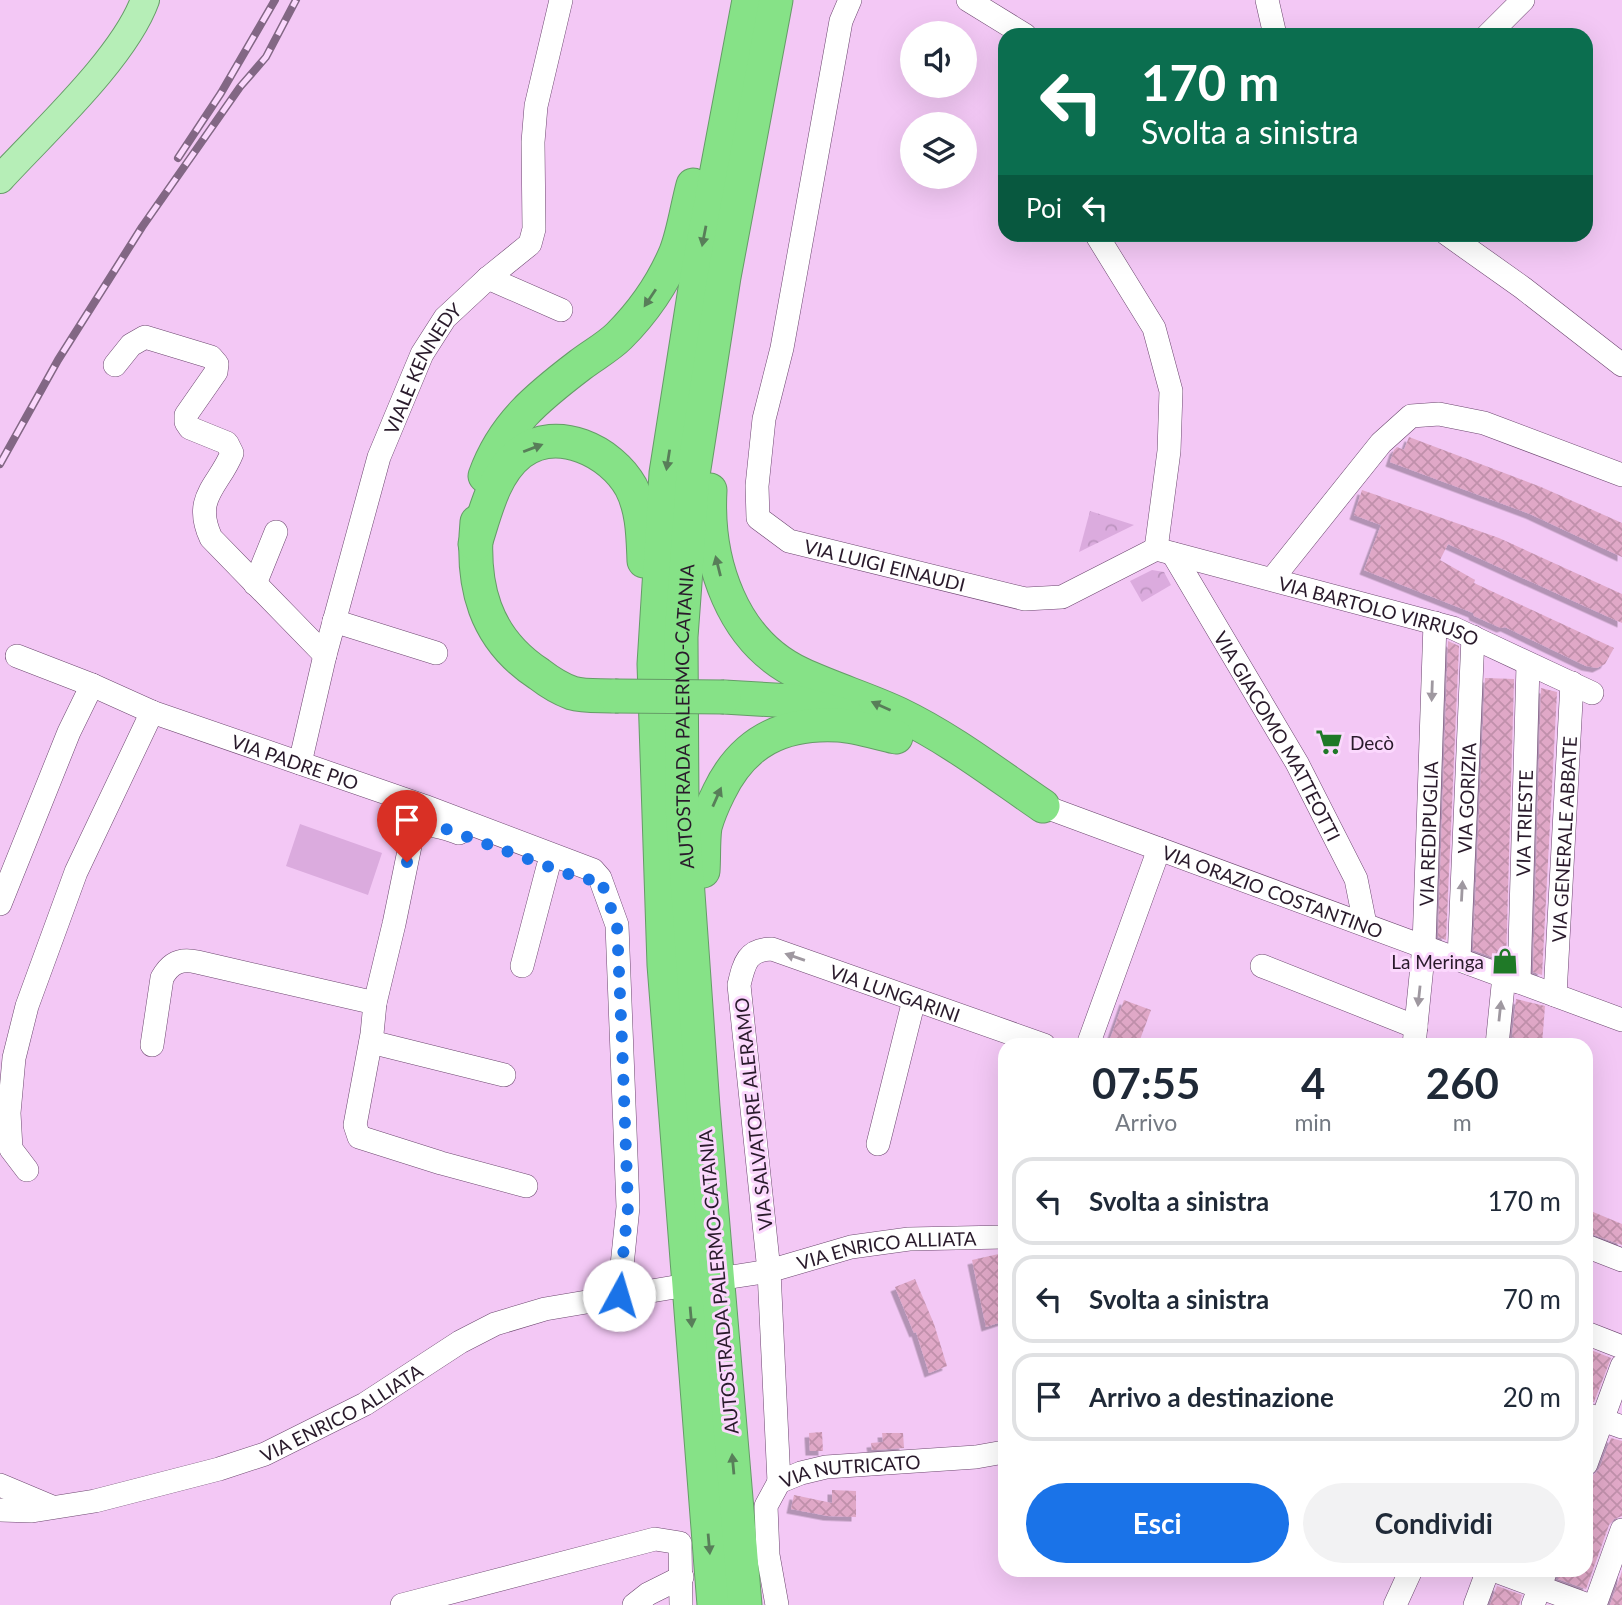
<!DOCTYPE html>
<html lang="it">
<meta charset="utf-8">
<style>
body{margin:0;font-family:Lato,sans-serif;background:#f2f2f3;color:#1f2937;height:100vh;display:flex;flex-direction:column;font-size:26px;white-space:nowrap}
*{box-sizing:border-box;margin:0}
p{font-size:23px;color:#747a83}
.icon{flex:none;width:38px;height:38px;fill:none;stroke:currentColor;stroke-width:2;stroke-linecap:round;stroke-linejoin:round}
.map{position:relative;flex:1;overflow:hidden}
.side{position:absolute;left:998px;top:1038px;width:595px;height:539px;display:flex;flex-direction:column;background:#fff;border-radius:21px;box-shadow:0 7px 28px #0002}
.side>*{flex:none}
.banner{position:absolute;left:998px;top:28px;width:595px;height:214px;border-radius:21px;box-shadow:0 7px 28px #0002;background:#0b6e4f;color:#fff;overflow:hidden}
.tools{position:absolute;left:900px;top:21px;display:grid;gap:14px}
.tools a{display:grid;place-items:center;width:77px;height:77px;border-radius:50%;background:#fff;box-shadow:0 7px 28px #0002;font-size:35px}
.pin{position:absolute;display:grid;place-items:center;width:60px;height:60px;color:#fff;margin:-72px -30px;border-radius:50% 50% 50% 0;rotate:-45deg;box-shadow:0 0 7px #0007}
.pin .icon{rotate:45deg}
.me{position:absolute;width:77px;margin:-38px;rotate:6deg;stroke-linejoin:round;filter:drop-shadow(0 0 5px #0008)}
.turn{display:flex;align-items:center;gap:24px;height:147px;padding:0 28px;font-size:32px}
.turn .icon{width:91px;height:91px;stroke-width:2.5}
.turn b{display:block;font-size:49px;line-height:60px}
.then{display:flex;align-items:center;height:66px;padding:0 28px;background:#0003;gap:14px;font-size:26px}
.eta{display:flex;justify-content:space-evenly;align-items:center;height:119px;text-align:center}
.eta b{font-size:42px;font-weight:700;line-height:49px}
.action{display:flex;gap:14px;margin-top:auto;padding:14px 28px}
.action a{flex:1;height:80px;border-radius:42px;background:#1a73e8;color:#fff;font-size:28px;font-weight:700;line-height:80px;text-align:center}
.action a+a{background:#f2f2f3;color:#1f2937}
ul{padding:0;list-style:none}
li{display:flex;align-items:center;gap:21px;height:88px;margin:0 14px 10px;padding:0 14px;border:4px solid #e0e1e3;border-radius:21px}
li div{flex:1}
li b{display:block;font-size:26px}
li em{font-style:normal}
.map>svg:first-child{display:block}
.forest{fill:url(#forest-crowns)}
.pitch{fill:#dbabde}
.building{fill:url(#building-cross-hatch);filter:url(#shadow)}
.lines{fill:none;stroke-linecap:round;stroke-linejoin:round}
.minor-casing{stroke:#6c476f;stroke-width:24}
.major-casing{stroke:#659c67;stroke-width:30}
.highway-casing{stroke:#659c67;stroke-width:35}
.minor{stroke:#fff;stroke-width:23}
.major{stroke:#b6eeb7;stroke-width:28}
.highway{stroke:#86e287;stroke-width:33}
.rail-casing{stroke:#826784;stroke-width:8}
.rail{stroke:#fbd8fd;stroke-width:5;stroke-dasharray:16;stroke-linecap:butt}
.highway-bridge-casing{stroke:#659c67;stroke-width:35;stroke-linecap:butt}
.highway-bridge{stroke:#86e287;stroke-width:33}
.oneway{fill:#587e59}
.oneway2{fill:#9f98a0}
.route{stroke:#1a73e8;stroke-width:12;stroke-dasharray:0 21.6}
.labels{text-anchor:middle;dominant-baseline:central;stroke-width:6;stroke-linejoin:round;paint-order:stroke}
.street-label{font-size:19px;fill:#291a2b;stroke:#fbd8fd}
.poi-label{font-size:19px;fill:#291a2b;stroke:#fbd8fd;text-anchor:start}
</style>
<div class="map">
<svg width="1622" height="1605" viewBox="0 0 1622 1605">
<defs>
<pattern id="forest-crowns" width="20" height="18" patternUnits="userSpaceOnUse" patternTransform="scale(1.75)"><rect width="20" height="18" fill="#dbabde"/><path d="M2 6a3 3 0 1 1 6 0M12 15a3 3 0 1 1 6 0" fill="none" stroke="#bc93bf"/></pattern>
<pattern id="building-cross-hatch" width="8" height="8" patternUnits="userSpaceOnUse" patternTransform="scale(1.75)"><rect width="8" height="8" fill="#e0a8c7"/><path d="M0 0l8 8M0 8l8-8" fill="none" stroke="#c090ab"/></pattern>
<filter id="shadow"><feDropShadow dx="-4.5" dy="4.5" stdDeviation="0" flood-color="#0004"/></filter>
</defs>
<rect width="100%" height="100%" fill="#f3c8f5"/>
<g class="forest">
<path d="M1090 511 1134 525 1079 552Z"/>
<path d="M1152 570 1164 572 1171 585 1142 602 1130 581Z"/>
</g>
<path class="pitch" d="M300 824 382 853 368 895 286 866Z"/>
<g class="building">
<path d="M1409 437 1541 487 1622 523V557L1530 514 1390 462 1394 450 1397 447 1404 450Z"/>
<path d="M1362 490 1499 538 1622 594V623L1448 544 1440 560 1475 580 1474 583 1614 648 1605 664 1597 668 1586 666 1505 627 1501 628 1474 616 1473 613 1364 570 1381 525 1354 515Z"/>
<path d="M1448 641 1459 646 1446 940 1438 937Z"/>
<path d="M1485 678 1514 679 1506 962 1473 950Z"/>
<path d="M1541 688 1557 692 1542 975 1533 972Z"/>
<path d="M1516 999 1545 1006 1542 1045H1520L1521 1039 1512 1037Z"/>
<path d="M1124 1000 1151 1010 1138 1045H1108Z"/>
<path d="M1586 1209 1622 1224V1245L1586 1232Z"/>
<path d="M1003 1253 1004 1321 986 1327 972 1260Z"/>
<path d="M915 1279 934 1324 947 1366 929 1373 916 1332 914 1333 895 1287Z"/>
<path d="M1586 1348 1611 1358 1594 1402 1586 1400Z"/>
<path d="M822 1432 823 1451H810L809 1433Z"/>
<path d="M882 1433H903L904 1448 872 1450 871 1443 883 1442Z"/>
<path d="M1611 1438 1622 1441V1516L1614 1519 1609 1525 1586 1589 1558 1579 1560 1570H1586V1478L1594 1475 1599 1469Z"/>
<path d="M832 1490 856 1491V1517L828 1516 791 1509 794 1495 832 1503Z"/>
<path d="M1622 1571V1605H1610Z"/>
<path d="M1497 1586 1522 1595 1519 1605H1490Z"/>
</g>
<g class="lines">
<g class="minor-casing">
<g id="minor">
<path id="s1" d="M850 0 841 21 782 348 764 419 757 486 758 518 789 541 1025 599 1062 597 1156 549"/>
<path d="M968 0 1025 35"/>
<path d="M1267 0 1275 35"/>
<path d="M1488 35 1523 0"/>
<path d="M1096 234 1154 328 1171 391 1169 451 1156 549"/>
<path d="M1447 234 1523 288 1622 365"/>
<path d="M488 278 561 310"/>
<path d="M115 365 131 345 145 337 211 357 217 364 216 372 186 415V422L190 428 227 443 232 453C219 486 192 497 211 538L325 655"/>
<path id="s2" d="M1156 549 1453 628 1592 693"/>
<path id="s3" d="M1173 554 1297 763 1356 879 1365 924"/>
<path d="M1273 578 1381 443 1411 416 1439 414 1484 423 1622 475"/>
<path d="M255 584 276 532"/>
<path d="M334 621 436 653"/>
<path d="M17 656 92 685"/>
<path id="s4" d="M300 763 325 655 379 457 422 354 445 318 488 278 530 244 534 229 533 142 536 106 561 0"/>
<path id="s5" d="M1043 806 1622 1020"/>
<path d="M459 833C441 827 419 817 411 841L394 924 375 1003 372 1034 355 1125 359 1137 441 1163 526 1186"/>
<path id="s6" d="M0 904 69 732 92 685 152 712 424 806 593 870 600 878 617 925 628 1207 619 1295"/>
<path id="s7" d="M1459 959 1473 637"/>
<path d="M522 966 548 867"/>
<path d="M1262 966 1416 1027"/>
<path id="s8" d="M1519 982 1528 665"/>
<path id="s9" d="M1555 995 1572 683"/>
<path d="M371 1042 504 1075"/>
<path d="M152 1045 162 978C170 963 181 958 197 962L375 1003"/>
<path d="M1088 1045 1159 849"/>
<path id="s10" d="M1414 1045 1424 946 1435 623"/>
<path d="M1497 1045 1504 976"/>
<path d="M878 1144 914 1000"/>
<path d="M27 1170 11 1149 9 1113 14 1058 27 1006 76 872 152 712"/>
<path d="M1586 1246 1622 1260"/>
<path id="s11" d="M731 1277 769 1271 851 1247 909 1239 1004 1237"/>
<path d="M1586 1333 1622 1347"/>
<path d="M1586 1414 1622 1427"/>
<path d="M1586 1464 1622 1366"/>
<path id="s12" d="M779 1482 769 1271 739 985C744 964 747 949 772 949L1044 1045"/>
<path d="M0 1485 50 1506"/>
<path id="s13" d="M0 1510 32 1511 95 1501 219 1469 265 1454 365 1404 460 1342 495 1324 545 1309 675 1287"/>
<path d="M1493 1570 1588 1605"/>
<path d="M402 1605 655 1539 680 1543 681 1605"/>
<path d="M634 1605 648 1594 682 1577"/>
<path id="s14" d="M777 1605 768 1555 766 1506 779 1482 801 1473 826 1467 976 1457 1004 1452"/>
<path d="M1395 1605 1411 1570"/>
<path d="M1475 1605 1488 1570"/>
<path d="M1533 1605 1546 1570"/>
<path d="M1595 1605 1622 1530"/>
</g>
</g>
<g class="major-casing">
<path id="major" d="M0 179C43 132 124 58 145 0"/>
</g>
<g class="highway-casing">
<g id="highway">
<path d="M485 476C503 425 538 397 580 365 593 355 608 347 619 336 642 313 663 283 676 252 684 231 687 207 693 185"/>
<path d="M710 490C706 562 732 642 801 674 833 689 867 699 899 714 951 739 996 774 1043 806"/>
<path d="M477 522C471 585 484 638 539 674 548 681 561 689 572 693 585 697 602 695 615 696"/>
<path d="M475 544C485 514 493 474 520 453 557 425 611 451 631 487 643 510 643 537 644 561"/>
<path d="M724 697 792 701 847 716"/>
<path d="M703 871C704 857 703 841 705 827 708 816 714 802 719 792 743 742 782 722 838 725 857 726 877 733 896 737"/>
<path d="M714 1605 664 965 654 664 666 473 697 276 749 0"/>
<path id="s15" d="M745 1605 703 1107 682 808 681 637 693 475 724 277 776 0"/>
</g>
</g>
<use href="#minor" class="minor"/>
<use href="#major" class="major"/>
<use href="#highway" class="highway"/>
<g class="rail-casing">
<g id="rail">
<path d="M178 158 221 93 275 0"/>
<path d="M0 464 58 360 142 227 240 87 266 57 296 0"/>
</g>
</g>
<use href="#rail" class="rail"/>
<g class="highway-bridge-casing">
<path id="highway-bridge" d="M615 696 724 697"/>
</g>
<use href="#highway-bridge" class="highway-bridge"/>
</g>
<defs><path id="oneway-solid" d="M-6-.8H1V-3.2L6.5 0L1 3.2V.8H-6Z" transform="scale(1.75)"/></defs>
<g class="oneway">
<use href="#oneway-solid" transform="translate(704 236) rotate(101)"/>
<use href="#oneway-solid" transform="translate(650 298) rotate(124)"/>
<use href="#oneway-solid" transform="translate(533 448) rotate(-21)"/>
<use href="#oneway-solid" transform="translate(668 460) rotate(99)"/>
<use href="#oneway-solid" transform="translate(718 566) rotate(-104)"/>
<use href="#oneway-solid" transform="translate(881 706) rotate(-156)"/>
<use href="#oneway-solid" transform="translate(717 797) rotate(-66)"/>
<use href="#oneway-solid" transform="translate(691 1317) rotate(85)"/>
<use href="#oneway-solid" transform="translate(733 1464) rotate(-95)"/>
<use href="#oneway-solid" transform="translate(709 1544) rotate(85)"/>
</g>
<g class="oneway2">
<use href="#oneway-solid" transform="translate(1432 691) rotate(92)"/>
<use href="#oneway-solid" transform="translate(1462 891) rotate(-87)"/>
<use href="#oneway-solid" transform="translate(795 957) rotate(-161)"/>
<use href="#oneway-solid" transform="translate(1419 996) rotate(96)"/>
<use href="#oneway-solid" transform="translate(1500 1011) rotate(-84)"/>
</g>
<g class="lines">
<path class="route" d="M407 862C410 844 412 824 435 825L585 880 600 878 617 925 622 1042 628 1207 619 1295"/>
</g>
<defs>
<g id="supermarket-bare" transform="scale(2.1)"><path d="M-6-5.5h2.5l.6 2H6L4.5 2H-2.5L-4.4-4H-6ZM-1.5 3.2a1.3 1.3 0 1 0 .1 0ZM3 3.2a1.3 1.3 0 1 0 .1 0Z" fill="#1f7927" stroke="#fbd8fd" stroke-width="2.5" paint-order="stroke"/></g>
<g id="shop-bare" transform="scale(2.1)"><path d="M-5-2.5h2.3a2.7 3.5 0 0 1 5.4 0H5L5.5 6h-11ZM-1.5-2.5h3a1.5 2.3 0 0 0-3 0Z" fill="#1f7927" stroke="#fbd8fd" stroke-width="2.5" paint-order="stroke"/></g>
</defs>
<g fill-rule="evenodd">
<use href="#supermarket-bare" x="1329" y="742"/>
<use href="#shop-bare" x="1505" y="961"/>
</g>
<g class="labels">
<g class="street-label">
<text stroke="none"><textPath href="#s4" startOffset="415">VIALE KENNEDY</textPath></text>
<text stroke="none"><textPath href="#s1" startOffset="665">VIA LUIGI EINAUDI</textPath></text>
<text stroke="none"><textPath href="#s2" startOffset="231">VIA BARTOLO VIRRUSO</textPath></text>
<text stroke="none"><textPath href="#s15" startOffset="891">AUTOSTRADA PALERMO-CATANIA</textPath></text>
<text stroke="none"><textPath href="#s3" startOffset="210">VIA GIACOMO MATTEOTTI</textPath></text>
<text stroke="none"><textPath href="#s6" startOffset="455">VIA PADRE PIO</textPath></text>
<text stroke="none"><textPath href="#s7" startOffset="161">VIA GORIZIA</textPath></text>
<text stroke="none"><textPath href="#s8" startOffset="159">VIA TRIESTE</textPath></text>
<text stroke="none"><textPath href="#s10" startOffset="212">VIA REDIPUGLIA</textPath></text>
<text stroke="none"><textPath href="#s9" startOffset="156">VIA GENERALE ABBATE</textPath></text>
<text stroke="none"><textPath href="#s5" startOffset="245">VIA ORAZIO COSTANTINO</textPath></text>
<text stroke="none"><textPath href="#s12" startOffset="684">VIA LUNGARINI</textPath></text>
<text transform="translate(753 1114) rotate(-96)">VIA SALVATORE ALERAMO</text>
<text stroke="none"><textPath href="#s11" startOffset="159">VIA ENRICO ALLIATA</textPath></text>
<text transform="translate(718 1282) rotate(-95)">AUTOSTRADA PALERMO-CATANIA</text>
<text stroke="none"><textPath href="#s13" startOffset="359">VIA ENRICO ALLIATA</textPath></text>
<text stroke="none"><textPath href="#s14" startOffset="200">VIA NUTRICATO</textPath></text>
</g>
<g class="poi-label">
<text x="1350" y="742">Decò</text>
<text x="1484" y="961" text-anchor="end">La Meringa</text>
</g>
</g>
</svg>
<div class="tools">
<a><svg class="icon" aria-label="sound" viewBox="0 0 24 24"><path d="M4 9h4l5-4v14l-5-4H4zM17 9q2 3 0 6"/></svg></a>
<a><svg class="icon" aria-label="layers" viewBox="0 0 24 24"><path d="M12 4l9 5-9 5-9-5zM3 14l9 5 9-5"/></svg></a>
</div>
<div class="pin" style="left:407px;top:862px;background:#d93025"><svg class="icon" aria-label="arrive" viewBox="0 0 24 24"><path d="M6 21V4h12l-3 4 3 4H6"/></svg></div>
<svg class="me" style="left:619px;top:1295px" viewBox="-20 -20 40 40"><circle r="19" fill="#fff"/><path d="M0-13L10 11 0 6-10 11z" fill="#1a73e8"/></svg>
<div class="banner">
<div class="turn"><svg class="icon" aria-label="left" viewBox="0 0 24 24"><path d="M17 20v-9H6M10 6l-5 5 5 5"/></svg><div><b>170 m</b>Svolta a sinistra</div></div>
<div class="then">Poi<svg class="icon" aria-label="left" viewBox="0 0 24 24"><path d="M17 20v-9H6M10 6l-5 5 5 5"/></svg></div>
</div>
<section class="side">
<div class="eta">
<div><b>07:55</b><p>Arrivo</p></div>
<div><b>4</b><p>min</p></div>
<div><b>260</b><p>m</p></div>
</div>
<ul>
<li><svg class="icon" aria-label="left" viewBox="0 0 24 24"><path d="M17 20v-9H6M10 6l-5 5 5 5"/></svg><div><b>Svolta a sinistra</b></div><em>170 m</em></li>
<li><svg class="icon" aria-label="left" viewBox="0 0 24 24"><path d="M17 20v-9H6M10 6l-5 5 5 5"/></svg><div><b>Svolta a sinistra</b></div><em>70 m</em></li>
<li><svg class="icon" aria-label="arrive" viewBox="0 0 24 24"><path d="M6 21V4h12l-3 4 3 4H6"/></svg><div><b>Arrivo a destinazione</b></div><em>20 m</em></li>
</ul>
<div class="action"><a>Esci</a><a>Condividi</a></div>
</section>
</div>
